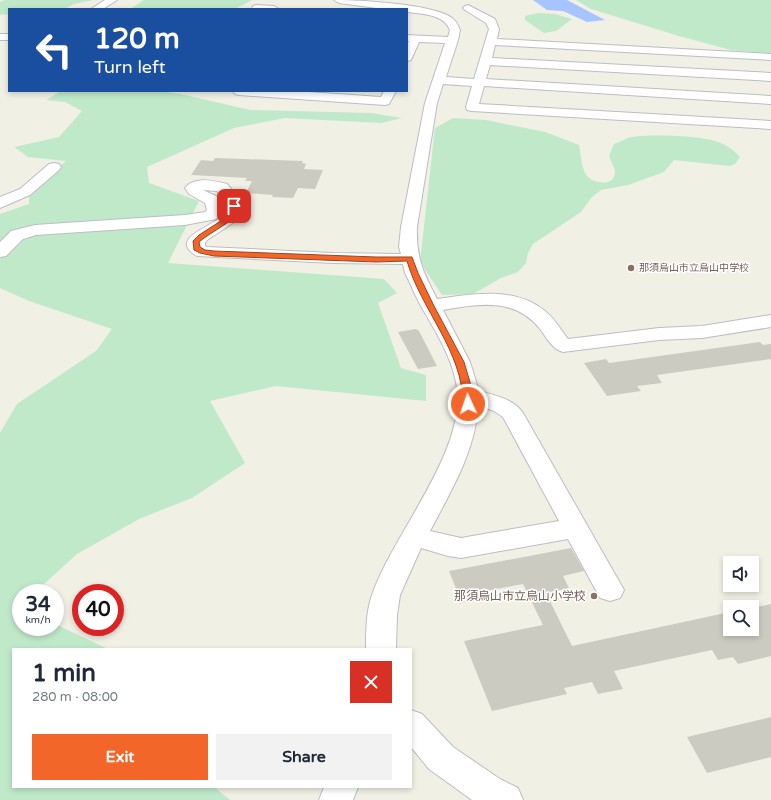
<!DOCTYPE html>
<meta charset="utf-8">
<style>
body{margin:0;font-family:"Varela Round","Noto Sans JP",sans-serif;background:#f2f2f3;color:#1f2937;height:100vh;display:flex;flex-direction:column;font-size:15px;white-space:nowrap}
*{box-sizing:border-box;margin:0}
p{font-size:13px;color:#747a83}
.icon{flex:none;width:22px;height:22px;fill:none;stroke:currentColor;stroke-width:2;stroke-linecap:round;stroke-linejoin:round}
.map{position:relative;flex:1;overflow:hidden}
.details{position:absolute;left:12px;top:648px;width:400px;height:140px;display:flex;flex-direction:column;background:#fff;border-radius:0px;box-shadow:0 2px 6px #0003}
.details>*{flex:none}
.banner{position:absolute;left:8px;top:8px;width:400px;height:84px;border-radius:0px;box-shadow:0 2px 6px #0003;background:#1a4fa0;color:#fff;overflow:hidden}
.fabs{position:absolute;left:723px;top:556px;display:grid;gap:8px}
.fabs a{display:grid;place-items:center;width:36px;height:36px;border-radius:0px;background:#fff;box-shadow:0 2px 6px #0003;font-size:20px}
.speed{position:absolute;left:12px;top:584px;display:flex;gap:8px;font-size:20px;font-weight:700;text-align:center}
.speed>*{display:grid;place-content:center;width:52px;height:52px;border-radius:50%;background:#fff;box-shadow:0 2px 6px #0003;line-height:1}
.speed small{font-size:10px;font-weight:400}
.speed .limit{border:6px solid #d22;background:#fff;color:#111}
.pin{position:absolute;display:grid;place-items:center;width:34px;height:34px;color:#fff;margin:-17px;border-radius:8px;box-shadow:0 2px 6px #0006}
.me{position:absolute;width:44px;margin:-22px;rotate:357deg;stroke-linejoin:round;filter:drop-shadow(0 0 3px #0008)}
.turn{display:flex;align-items:center;gap:14px;height:84px;padding:0 20px;font-size:18px}
.turn .icon{width:52px;height:52px;stroke-width:2.5}
.turn b{display:block;font-size:28px;line-height:34px}
.round{display:grid;place-items:center;flex:none;width:42px;height:42px;border-radius:0px;background:#f2f2f3}
.head{display:flex;align-items:center;justify-content:space-between;height:68px;padding:0 20px}
h1{font-size:24px;font-weight:800;line-height:30px}
.primary-button{display:flex;gap:8px;margin-top:auto;padding:8px 20px}
.primary-button a{flex:1;height:46px;border-radius:0px;background:#f26729;color:#fff;font-size:16px;font-weight:800;line-height:46px;text-align:center}
.primary-button a+a{background:#f2f2f3;color:#1f2937}
.map>svg:first-child{display:block}
.green{fill:#c0e9ca}
.water{fill:#a6c4ff}
.building{fill:#cbcbc1}
.lines{fill:none;stroke-linecap:round;stroke-linejoin:round}
.minor-casing{stroke:#bcbdc4;stroke-width:2}
.minor{fill:#fff;fill-rule:evenodd}
.route{fill:#f26729;stroke:#9d431b}
.education-dot{fill:#8d6e63;stroke:#fff;stroke-width:1.5}
.labels{text-anchor:middle;dominant-baseline:central;stroke-width:3;stroke-linejoin:round;paint-order:stroke}
.education-label{font-size:10px;fill:#785e54;stroke:#fff;text-anchor:start}
.near-education-label{font-size:12px;fill:#785e54;stroke:#fff;text-anchor:end}
</style>
<div class="map">
<svg width="771" height="800" viewBox="0 0 771 800">
<rect width="100%" height="100%" fill="#f0f0e5"/>
<g class="green">
<path d="M5 0H94L74 4 64 9H9V14L0 15V2Z"/>
<path d="M144 0H252L235 9H130Z"/>
<path d="M576 0H771V54L731 50 679 36 591 9Z"/>
<path d="M538 13 555 14 572 19 556 31 544 33 525 20V16Z"/>
<path d="M61 91H160L181 94 250 110 371 113 402 118 381 123 285 118 234 128 147 167 149 183 199 201 168 263 384 279 397 293 378 303 401 368 426 375V401L276 386 210 401 245 463 192 498 139 519 77 554 34 593H21V605L16 610 21 612V627H55V624L108 649H13V787H214L230 800H0V433L17 404 96 351 112 329 29 301 0 288V214L29 204V193L66 161 28 157 14 147 59 137 82 111 65 102 46 100Z"/>
<path d="M453 118 486 120 545 132 579 145C581 154 581 165 585 173 590 184 616 188 615 171 614 167 611 161 609 156L614 144C620 142 626 138 631 137 650 134 707 135 723 144 729 147 736 152 740 157L735 164 729 166 674 160 664 172 628 185 601 190 592 197 581 212 533 244 528 253 526 263 518 272 501 278 473 294 442 295 420 262 435 128Z"/>
</g>
<path class="water" d="M533 0H567L605 20 587 22 563 11 547 10Z"/>
<g class="building">
<path d="M215 158 303 161 302 163 306 164 304 169 323 170 315 189 298 188 293 198 272 197 273 195 246 193 252 181H245L247 178 191 175 201 160 213 161Z"/>
<path d="M416 329 419 331 437 366 418 369 398 332Z"/>
<path d="M760 342 763 345 771 344V359L657 375 662 383 637 386 641 391 607 396 584 363 606 359 609 363Z"/>
<path d="M571 548 584 571 563 576 569 588 546 593 572 646 730 612V629H752V608L771 604V656L738 664 733 657 718 660 712 650 614 671 623 689 598 694 592 682 564 688 567 694 492 711 464 641 543 625 523 584 459 596 449 571Z"/>
<path d="M771 717V757L707 773 687 737Z"/>
</g>
<g class="lines">
<g class="minor-casing">
<g id="minor">
<path d="M105 0H117L103 9H91Z"/>
<path d="M334 0C358 0 434 4 452 18 456 21 458 25 460 30L458 40 446 77 474 79 489 29 486 23 465 10 463 8 465 6 468 5 495 19 499 29 497 39 771 54V60L495 45 492 58 771 73V81L490 65 486 79 771 96V104L484 86 479 104 771 121V129L472 111 467 110 466 107 472 86 443 84 437 103 417 227C416 258 423 272 437 299 473 294 514 286 545 311 554 318 561 330 568 339L659 328 702 326 771 315V327L702 338 659 340 563 352C552 349 547 338 540 329 515 297 478 304 443 310L470 362 479 391C494 395 514 399 523 413L624 590 620 598 610 601 600 598 568 539 461 558 448 556 421 548 400 595 397 615 396 649H366C366 631 366 612 372 595 393 533 470 448 456 382 451 356 435 330 422 308 416 298 411 284 405 273L403 264 333 263 197 256C166 238 215 226 223 215 224 213 225 209 226 206L217 191 203 190 218 197 223 210 216 219 185 225 36 235 23 239 6 256 0 257V242L11 231 35 225 185 215 205 212 207 210 205 203 189 194 185 188C194 176 215 181 227 184L238 197 242 206 236 221 207 240 205 243V246L207 247 333 253 401 254 399 247 401 227 425 103 445 43 419 42 411 60 407 61V45L409 41H407V35L448 37 450 30C444 14 422 14 407 12V9H384L339 3ZM478 405 494 411 503 417 559 521 461 538 430 531C451 491 476 450 478 405Z"/>
<path d="M256 5 274 6 279 9H252L253 6Z"/>
<rect x="0" y="34" width="9" height="6"/>
<path d="M233 91H294L381 97 384 91H396L389 104 385 105 239 95 235 94Z"/>
<path d="M54 163 59 164 61 167 59 170 30 195 0 208V197L20 189 49 164Z"/>
<path d="M411 710 422 714 453 747 500 779 518 788 523 800H472L429 769 411 747Z"/>
<path d="M324 787H358L353 800H319Z"/>
</g>
</g>
<use href="#minor" class="minor"/>
</g>
<path class="route" d="M232 205 237 206 233 219 204 238 199 242 200 247 205 250 214 251 376 257H412L418 273 434 306 464 362 472 389V404L471 406 468 407 463 404C463 351 421 310 407 261L376 262 214 256 200 253 194 250 193 241 199 235 227 217Z"/>
<g class="education-dot">
<circle cx="631" cy="268" r="4"/>
<circle cx="594" cy="596" r="4"/>
</g>
<g class="labels">
<g class="education-label">
<text x="639" y="268">那須烏山市立烏山中学校</text>
</g>
<g class="near-education-label">
<text x="586" y="596">那須烏山市立烏山小学校</text>
</g>
</g>
</svg>
<div class="fabs">
<a><svg class="icon" aria-label="sound" viewBox="0 0 24 24"><path d="M4 9h4l5-4v14l-5-4H4zM17 9q2 3 0 6"/></svg></a>
<a><svg class="icon" aria-label="search" viewBox="0 0 24 24"><circle cx="10" cy="10" r="6"/><path d="M15 15l6 6"/></svg></a>
</div>
<div class="speed"><div>34<small>km/h</small></div><div class="limit">40</div></div>
<div class="pin" style="left:234px;top:206px;background:#d93025"><svg class="icon" aria-label="arrive" viewBox="0 0 24 24"><path d="M6 21V4h12l-3 4 3 4H6"/></svg></div>
<svg class="me" style="left:468px;top:404px" viewBox="-20 -20 40 40"><circle r="17" fill="#f26729" stroke="#fff" stroke-width="3"/><path d="M0-11L8 9 0 5-8 9z" fill="#fff"/></svg>
<div class="banner">
<div class="turn"><svg class="icon" aria-label="left" viewBox="0 0 24 24"><path d="M17 20v-9H6M10 6l-5 5 5 5"/></svg><div><b>120 m</b>Turn left</div></div>
</div>
<section class="details">
<div class="head"><div><h1>1 min</h1><p>280 m · 08:00</p></div><a class="round" style="background:#d93025;color:#fff"><svg class="icon" aria-label="close" viewBox="0 0 24 24"><path d="M6 6l12 12M18 6L6 18"/></svg></a></div>
<div class="primary-button"><a>Exit</a><a>Share</a></div>
</section>
</div>
